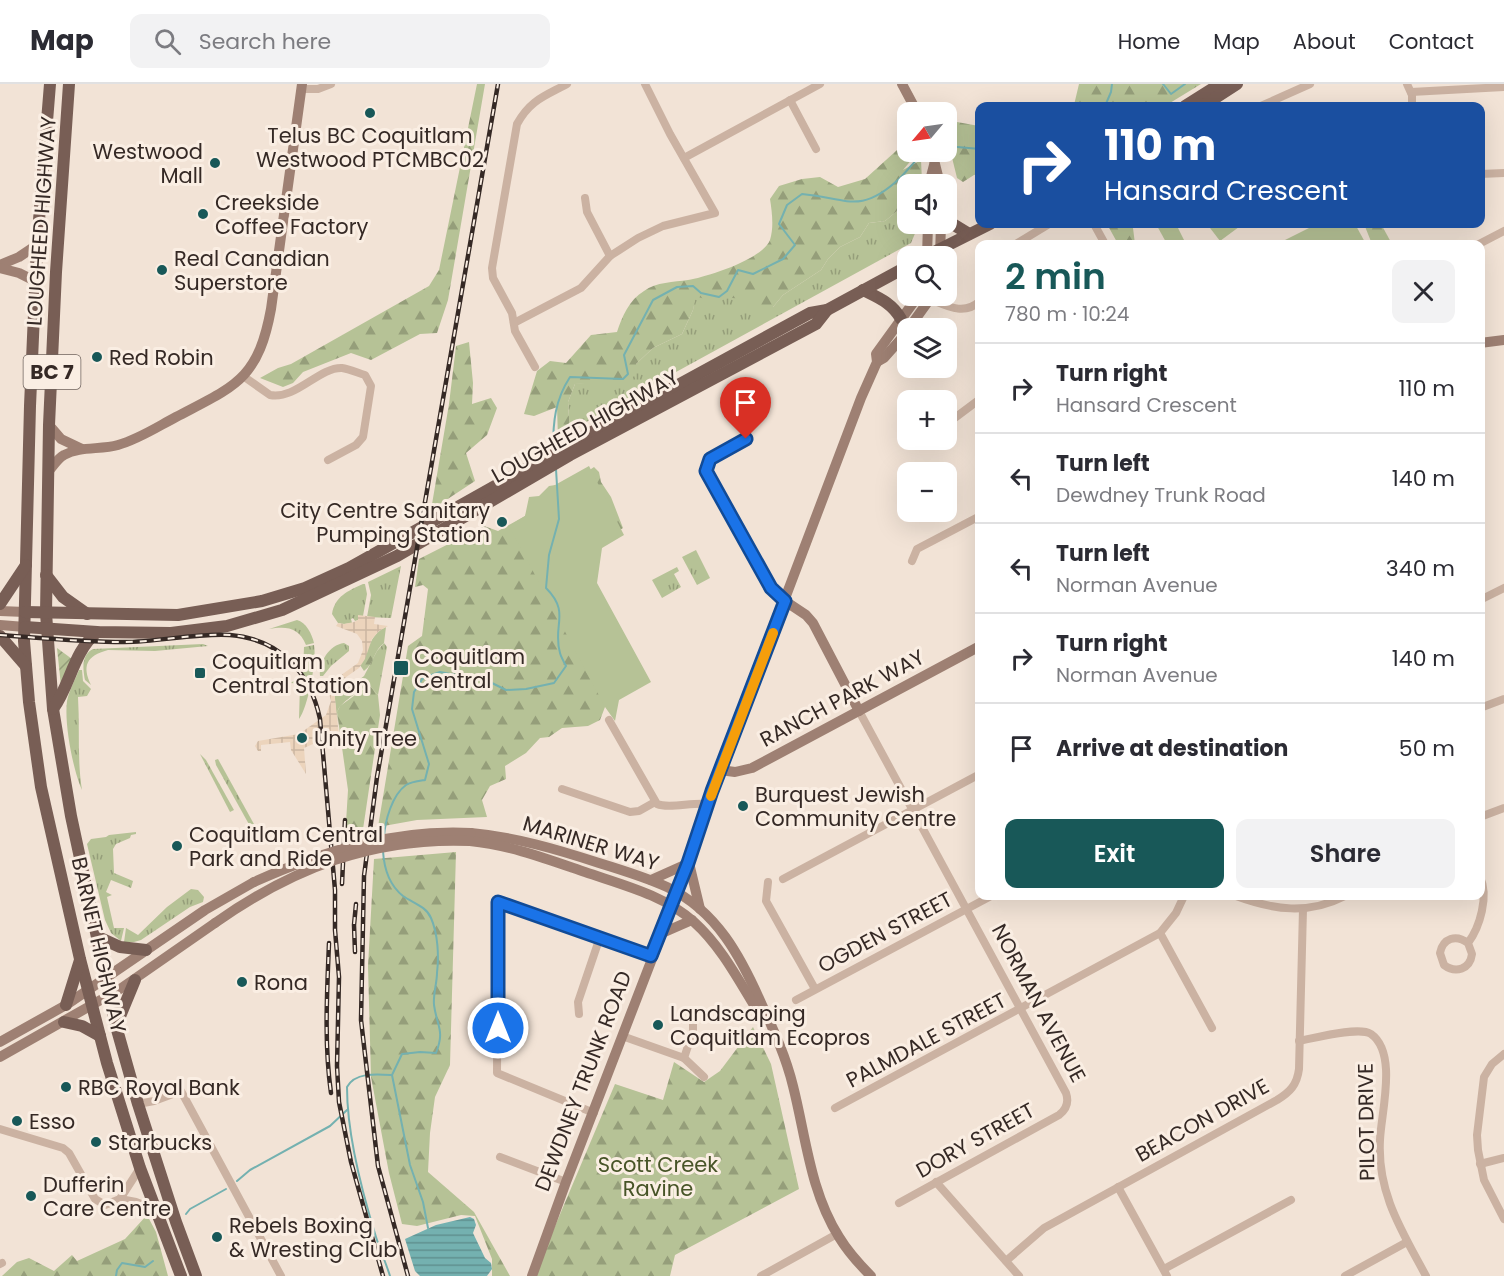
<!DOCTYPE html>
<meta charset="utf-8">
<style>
body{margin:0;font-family:Poppins,sans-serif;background:#f2f2f3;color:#2b2b33;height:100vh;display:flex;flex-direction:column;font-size:22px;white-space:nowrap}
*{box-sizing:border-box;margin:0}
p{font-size:20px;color:#7c7c81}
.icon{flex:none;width:33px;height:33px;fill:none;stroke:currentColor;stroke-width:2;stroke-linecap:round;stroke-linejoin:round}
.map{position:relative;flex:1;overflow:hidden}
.details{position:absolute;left:975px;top:156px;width:510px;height:660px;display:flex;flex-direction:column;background:#fff;border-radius:12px;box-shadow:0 6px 24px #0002}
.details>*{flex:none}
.guide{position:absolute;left:975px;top:18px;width:510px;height:126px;border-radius:12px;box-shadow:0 6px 24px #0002;background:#1a4fa0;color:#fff;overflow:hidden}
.needle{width:39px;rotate:241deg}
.controls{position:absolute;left:897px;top:18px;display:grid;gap:12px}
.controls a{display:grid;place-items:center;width:60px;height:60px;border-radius:12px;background:#fff;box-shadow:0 6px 24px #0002;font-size:30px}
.pin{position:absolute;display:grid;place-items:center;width:51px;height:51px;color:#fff;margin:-62px -26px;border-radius:50% 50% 50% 0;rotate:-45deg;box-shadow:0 0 6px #0007}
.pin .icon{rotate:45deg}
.me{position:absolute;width:66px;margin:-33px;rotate:0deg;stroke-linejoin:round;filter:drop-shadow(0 0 4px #0008)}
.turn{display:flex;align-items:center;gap:21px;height:126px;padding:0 30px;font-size:27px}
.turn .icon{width:78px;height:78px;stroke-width:2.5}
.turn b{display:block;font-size:42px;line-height:51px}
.round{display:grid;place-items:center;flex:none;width:63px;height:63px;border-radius:12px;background:#f2f2f3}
.overview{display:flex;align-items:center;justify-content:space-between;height:102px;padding:0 30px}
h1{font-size:36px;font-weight:600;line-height:45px;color:#185858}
.cta{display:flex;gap:12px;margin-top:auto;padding:12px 30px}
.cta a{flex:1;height:69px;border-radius:12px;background:#185858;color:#fff;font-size:24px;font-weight:600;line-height:69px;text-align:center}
.cta a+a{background:#f2f2f3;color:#2b2b33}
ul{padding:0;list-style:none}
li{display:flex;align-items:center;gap:18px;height:90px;padding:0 30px;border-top:2px solid #e1e1e2}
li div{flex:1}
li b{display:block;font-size:22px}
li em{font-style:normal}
header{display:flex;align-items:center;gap:36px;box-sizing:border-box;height:84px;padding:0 30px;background:#fff;border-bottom:2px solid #e1e1e2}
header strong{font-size:28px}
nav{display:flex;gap:33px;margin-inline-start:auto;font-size:21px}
.search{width:420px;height:54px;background:#f2f2f3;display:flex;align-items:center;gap:15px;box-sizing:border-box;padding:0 21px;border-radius:12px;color:#7c7c81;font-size:22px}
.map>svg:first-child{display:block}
.grass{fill:url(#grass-tufts)}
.forest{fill:url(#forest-firs)}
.park{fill:#b6c296}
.garden{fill:url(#garden-furrows)}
.plaza{fill:url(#plaza-grid)}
.water{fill:url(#water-rules)}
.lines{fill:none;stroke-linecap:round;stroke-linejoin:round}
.stream{stroke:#74b1b0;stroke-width:2}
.street{stroke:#cbb2a2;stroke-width:8}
.secondary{stroke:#9e8073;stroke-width:10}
.primary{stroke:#785e55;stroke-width:12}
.rail-casing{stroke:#352925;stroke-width:4.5}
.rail{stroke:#faeee3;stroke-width:2;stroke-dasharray:7;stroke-linecap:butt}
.secondary-bridge{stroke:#9e8073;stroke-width:10}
.route-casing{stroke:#114b97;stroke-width:15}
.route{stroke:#1a73e8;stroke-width:10}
.slow{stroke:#f59e0b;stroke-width:10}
.poi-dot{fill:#185858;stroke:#faeee3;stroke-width:2}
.labels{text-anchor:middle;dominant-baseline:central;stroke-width:6;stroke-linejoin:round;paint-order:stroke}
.shield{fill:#faeee3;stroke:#70645e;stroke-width:1.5}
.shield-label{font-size:20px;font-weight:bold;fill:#352925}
.poi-label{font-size:21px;fill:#352925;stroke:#faeee3;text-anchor:start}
.street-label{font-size:21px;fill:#352925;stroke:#faeee3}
.park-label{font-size:21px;fill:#475427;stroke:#faeee3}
</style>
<header>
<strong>Map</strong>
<div class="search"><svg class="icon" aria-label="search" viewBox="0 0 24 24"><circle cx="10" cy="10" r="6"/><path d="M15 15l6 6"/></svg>Search here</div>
<nav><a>Home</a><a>Map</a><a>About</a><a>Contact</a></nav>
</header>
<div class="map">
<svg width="1504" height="1192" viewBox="0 0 1504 1192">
<defs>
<pattern id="grass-tufts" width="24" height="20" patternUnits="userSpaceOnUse" patternTransform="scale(1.5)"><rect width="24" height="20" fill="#b6c296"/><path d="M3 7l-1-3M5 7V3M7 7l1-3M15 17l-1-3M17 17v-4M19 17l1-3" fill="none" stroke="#959e7a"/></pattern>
<pattern id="forest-firs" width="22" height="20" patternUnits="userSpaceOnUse" patternTransform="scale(1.5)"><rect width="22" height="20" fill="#b6c296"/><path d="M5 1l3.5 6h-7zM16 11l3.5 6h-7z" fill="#959e7a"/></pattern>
<pattern id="garden-furrows" width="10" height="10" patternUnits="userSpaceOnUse" patternTransform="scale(1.5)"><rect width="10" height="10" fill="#b6c296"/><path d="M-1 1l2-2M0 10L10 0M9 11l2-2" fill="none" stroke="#959e7a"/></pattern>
<pattern id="plaza-grid" width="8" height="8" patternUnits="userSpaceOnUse" patternTransform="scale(1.5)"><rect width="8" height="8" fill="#ecd4bc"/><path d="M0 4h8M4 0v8" fill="none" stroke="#cbb6a1"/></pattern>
<pattern id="water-rules" width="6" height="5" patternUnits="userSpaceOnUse" patternTransform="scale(1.5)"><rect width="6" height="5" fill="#74b1b0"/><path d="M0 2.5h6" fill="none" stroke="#60908f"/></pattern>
</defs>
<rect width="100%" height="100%" fill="#f2e3d6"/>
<g class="grass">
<path d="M907 119 908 140H919L911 159 594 333 570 349 568 318 575 300 594 298 636 280 653 264 682 250 693 226 695 211 737 213 773 223 783 211 821 186 828 175 840 163 860 153 869 139 885 137Z"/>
<path d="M696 466 710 494 697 501 682 473Z"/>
<path d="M401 482 391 534 367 533 371 511 368 498Z"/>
<path d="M677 483 679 487 674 490 681 503 662 514 652 496Z"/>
<path d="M363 500H365L367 510 363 532H359L358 536 355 537 353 534 351 535 352 539 344 540 338 539 332 530C335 512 348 507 363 500Z"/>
<path d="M297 536C306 538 312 550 314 559L306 561C299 543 286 542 269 545Z"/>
<path d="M344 559 349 562V567L331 582 323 592H320C319 578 329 561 344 559Z"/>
<path d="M384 559 387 563 378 611 369 601C362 604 343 618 339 624 336 628 338 634 337 638L334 605 344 594 345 599 338 604 336 610 338 612 364 592 377 567Z"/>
<path d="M203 560 208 562 155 567 108 566C86 572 82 582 91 601L85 596C83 585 81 571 93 565Z"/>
<path d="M314 561C317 575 308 624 299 635L300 600 291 599 303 589 304 563Z"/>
<path d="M79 586H82L83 597 91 605 87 612 78 613C80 644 77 676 82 706 73 686 64 640 67 617 69 607 75 596 79 586Z"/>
<path d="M200 670 206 676 234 726 230 728Z"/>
<path d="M218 675 260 751 256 753 216 681 215 676Z"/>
<path d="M136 748V750L131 751 130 754 116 760 113 765 114 789 133 797 131 804 111 796 106 808 112 811 107 813 114 844H124L121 857 111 849 105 836 87 760 91 755 106 753 109 751Z"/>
<path d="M191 805 198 806 204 813 203 818 190 823 141 856 134 858H124L126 844 138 851 167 823Z"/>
</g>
<g class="forest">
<path d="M477 0H485L448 216 437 249 420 250 371 276 351 269 303 288 293 299 283 303 260 294 278 284 291 280 429 202 439 186Z"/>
<path d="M1079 0H1201L1165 22H1071L1074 21Z"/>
<path d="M957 38 979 42V90L974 91 963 98 957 94 947 53V40Z"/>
<path d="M907 57 908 68H918L903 86 921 76 922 97 921 100H908L907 119 885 137 869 139 860 153 840 163 828 175 821 186 783 211 773 223 758 227C733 201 722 224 696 212L693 226 682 250 653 264 636 280 635 292 616 299 575 300 568 318 570 349 558 355 557 323 534 332 524 330 537 287 550 277 566 279 591 251 617 248C622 233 629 216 644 207 656 198 674 198 688 196 707 193 763 175 770 156 774 143 772 128 770 115L779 102 802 95 820 93 838 103 865 95Z"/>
<path d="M1107 140H1137L1133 144 1135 160H1118Z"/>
<path d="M1364 140H1381L1392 160H1372Z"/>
<path d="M469 258 473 299 472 320 491 314 497 324 487 351 466 369 475 397 431 426 449 320 456 262Z"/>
<path d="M594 383 599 388 601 398 611 413 623 444 615 449 578 394Z"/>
<path d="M568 399 611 614 605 623 600 636 588 642 562 644 549 653 540 654 526 669 505 682 506 695 490 702 482 716 487 733 417 736 378 743 408 562 422 552 428 505 423 501 415 503 419 475 484 442 498 447 525 432 529 413 539 412 549 402Z"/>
<path d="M386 543 384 559C374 566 374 580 364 587L360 581C369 567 369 551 386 543Z"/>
<path d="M369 601 378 611 380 631 362 752 345 755 348 706 337 628 340 622Z"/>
<path d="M456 768 450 981 435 1013 430 1049 428 1088 474 1128 510 1192H492V1175L475 1132 461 1131 417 1142 402 1140 389 1089 371 993 368 882 374 775Z"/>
<path d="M753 943 771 980 799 1105 675 1171 670 1192H534L615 1000 663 1016 674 978 704 998 720 987Z"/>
<path d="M147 1131 156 1148 168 1192H2L17 1178 29 1174 54 1187 72 1171 77 1177 125 1155Z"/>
</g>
<g class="park">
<path d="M1156 140H1176L1185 158 1180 160H1167Z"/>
<path d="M1207 140H1243L1220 157Z"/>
<path d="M1317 140H1355L1366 160H1277Z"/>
<path d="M589 382 624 451 602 464 597 499 651 598 619 616 615 637 605 623 509 442 525 432 531 420 555 401Z"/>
</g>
<path class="garden" d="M57 564 72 575 61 602Z"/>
<path class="plaza" d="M358 531 375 533 374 540 388 542 379 547 372 555 365 575 359 584 342 596 334 605 339 652 329 653 304 664 306 690 291 666 290 658 261 661V667H258L255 662 258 657 299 650 326 631 331 617 329 609 331 603 337 594 358 579 363 566 362 557 357 550 336 542 338 539 344 540 354 538 358 536Z"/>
<path class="water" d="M470 1133 474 1135 476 1141 473 1149 485 1174 491 1179 492 1185 487 1192H420L415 1187 405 1155 436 1141Z"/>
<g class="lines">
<g class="stream">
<path d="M1163 0 1171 10 1185 0"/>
<path d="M1105 22 1111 8 1112 0"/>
<path d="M946 62 980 65"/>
<path d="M553 365C553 338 555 316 570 293L623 295 628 290 624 271 653 216 677 203 693 202 701 209 719 213 727 207 738 186 753 190 783 175 795 161 779 140 787 121 802 110C846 114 860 131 899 95 908 86 916 75 925 68"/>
<path d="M384 753C385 737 392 711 406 701 411 698 419 697 425 696L429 680 412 625 414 608 423 594 440 588 488 597 506 606 526 605 554 599 566 582C564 578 561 573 560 569 552 541 571 529 546 504L549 471 559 435 556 385"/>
<path d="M383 767C384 784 389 801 403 812 413 819 426 822 431 834 438 850 439 872 437 889 437 899 433 910 434 921 437 943 445 946 436 969L420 968 402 970 392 991"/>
<path d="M392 991 410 1081 423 1118 428 1144"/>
<path d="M237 1097 250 1086 330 1042 347 1026"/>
<path d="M186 1130 190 1125 226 1105"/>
<path d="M116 1192 117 1186 122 1179 145 1183 153 1177"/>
<path d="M390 1192C386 1179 380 1166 376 1153 362 1108 347 1049 347 1003 355 988 377 990 392 991"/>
</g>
<g class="street">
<path d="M1407 0 1412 11V22"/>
<path d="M302 5H318L331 0"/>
<path d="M1411 8 1504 3"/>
<path d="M790 16 816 65"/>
<path d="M1261 22 1310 0"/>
<path d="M684 74 820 0"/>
<path d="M1480 90 1504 89"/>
<path d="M585 114 587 128 610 172"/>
<path d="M1094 140 1105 160"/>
<path d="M1016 160 1049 140"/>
<path d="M1479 160 1504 147"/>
<path d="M930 215C947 222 964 232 980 217"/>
<path d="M514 239 581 204 610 172 638 154 663 142 715 129 670 50 645 0"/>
<path d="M535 283 515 247 512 229 493 194 492 184 517 40C530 16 545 12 567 0"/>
<path d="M243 292 270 311C296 316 319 283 342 284 349 285 358 289 365 291L371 302 363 353 356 361 328 376"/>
<path d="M948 339 980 315"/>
<path d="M745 355 710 375 706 387 771 504 785 517"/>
<path d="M912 477 917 465 980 432"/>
<path d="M1480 516 1504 504"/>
<path d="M1480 624 1504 615"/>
<path d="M859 627 1066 1009C1069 1018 1067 1025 1059 1031L899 1119"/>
<path d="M609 636 657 720C669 725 692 718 708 720"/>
<path d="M562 705 630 728 639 727 655 718"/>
<path d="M1480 733 1504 724"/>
<path d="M783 795 980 690"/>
<path d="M768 798 766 817 815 905"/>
<path d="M1236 812C1274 826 1308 831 1345 812"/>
<path d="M1160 849 1212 944"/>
<path d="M1468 859 1472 870C1470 885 1456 890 1444 881L1440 869C1443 854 1456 850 1468 859 1480 843 1489 812 1480 793"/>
<path d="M796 916 991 812"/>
<path d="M579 930 578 918 600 853"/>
<path d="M622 952 684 974 704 993"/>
<path d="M1299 957C1315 954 1359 942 1371 950 1398 969 1381 1029 1380 1056 1377 1109 1402 1147 1426 1192"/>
<path d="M1504 970 1492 980 1484 993 1477 1051 1478 1066 1484 1096 1504 1135"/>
<path d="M684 974 693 947V929"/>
<path d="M138 1020 154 1017 181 1007 281 1192"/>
<path d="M835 1024 1160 849 1176 829 1184 812"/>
<path d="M594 1029 497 989 498 818 651 872"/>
<path d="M0 1045 63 1064 69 1069 95 1115 105 1121 120 1115 140 1084"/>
<path d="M500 1073 566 1098"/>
<path d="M1480 1080 1504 1074"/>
<path d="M936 1098 1019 1192"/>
<path d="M1118 1103 1167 1192"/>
<path d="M120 1115 136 1118 155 1125"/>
<path d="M1006 1177 1044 1144 1277 1016C1290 1008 1297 1001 1299 985L1303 825"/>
<path d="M0 1180 2 1179"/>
<path d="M1164 1185 1291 1116"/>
<path d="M761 1192 837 1150"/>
<path d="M1345 1192 1407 1158"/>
</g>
<g class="secondary">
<path d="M902 0 917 28"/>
<path d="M932 68 940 100"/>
<path d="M929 100 934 81"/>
<path d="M927 172 928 140"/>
<path d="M940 172 941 140"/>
<path d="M0 181 19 173 37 161"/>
<path d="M0 184 19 189 35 197"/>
<path d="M909 244 932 212"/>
<path d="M1480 259 1504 256"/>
<path d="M877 278 884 274 908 247"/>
<path d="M49 341 61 355 82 365"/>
<path d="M48 388C53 382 58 374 64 371 80 362 100 366 118 361 139 355 157 343 176 333 235 302 258 296 271 225L302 0"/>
<path d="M785 517 806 531 813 539 859 627"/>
<path d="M0 527 25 528"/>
<path d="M0 541 25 543"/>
<path d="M720 686 735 688 752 684 980 562"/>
<path d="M471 749C515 753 556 765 599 779 622 786 645 793 667 803 717 827 741 873 762 921 774 947 786 973 793 1002 806 1053 810 1107 839 1153 848 1168 859 1180 871 1192"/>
<path d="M470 757C510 761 547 775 585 788 623 801 664 811 694 838 722 863 740 899 760 931"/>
<path d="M689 779 700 825"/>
<path d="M651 796 689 779"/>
<path d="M660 850 692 836"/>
<path d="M0 958 66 921 205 826 254 798"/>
<path d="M0 973 120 905 215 839"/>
<path d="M532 1192 566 1098 689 779 712 707 861 314 877 278 876 270 918 212"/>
</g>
<g class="primary">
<path d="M50 0 37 161 30 322 24 557 29 618 41 703 80 875 107 979 140 1084 181 1192"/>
<path d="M69 0 56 188 49 341 46 529 53 625 71 732 116 942 138 1020 176 1138 196 1192"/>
<path d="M1185 22 1220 0"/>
<path d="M1203 22 1237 0"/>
<path d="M946 136 969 150"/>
<path d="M926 172 990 140"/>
<path d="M863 206C879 214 892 219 901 235"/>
<path d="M46 491 63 513 87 530"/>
<path d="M0 520 26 481"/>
<path d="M25 528 178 531 262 517 305 504 349 484 570 360 810 229 827 226 908 182"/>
<path d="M25 543 97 548 171 549 227 542 282 526 397 472 570 371 816 240 827 226"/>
<path d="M0 552 26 582"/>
<path d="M53 625C71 600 73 568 97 548"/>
<path d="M98 853 120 863 146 866"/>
<path d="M66 921 80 876"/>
<path d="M64 938 82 942 100 952"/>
<path d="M116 942 135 896"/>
</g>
<g class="rail-casing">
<g id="rail">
<path d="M0 551C41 554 83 558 124 558 159 558 195 549 230 551 280 555 310 588 320 635L335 806V846L339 893 337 982 339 1018 351 1078 383 1192"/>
<path d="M342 800 345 736"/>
<path d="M329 859C327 909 324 960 331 1009"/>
<path d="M355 868 354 841 356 820"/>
<path d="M408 1192 378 1082 361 936 364 792 377 693 498 0"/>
</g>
</g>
<use href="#rail" class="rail"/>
<g class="secondary-bridge">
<path d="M254 798C323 767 394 745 471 749"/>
<path d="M215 839C293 784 373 753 470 757"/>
</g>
</g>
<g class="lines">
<g class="route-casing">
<path id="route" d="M498 944V818L651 872 688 779 712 707 785 517 771 504 706 387 710 375 746 355"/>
</g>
<use href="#route" class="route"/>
<path class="slow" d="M711 712 773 549"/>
</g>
<g class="poi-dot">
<circle cx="370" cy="29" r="6"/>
<circle cx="215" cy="79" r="6"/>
<circle cx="203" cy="130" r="6"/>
<circle cx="162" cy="186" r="6"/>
<circle cx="97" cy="273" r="6"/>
<circle cx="502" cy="438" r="6"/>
<rect x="393" y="576" width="16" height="16" rx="3"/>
<rect x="194" y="583" width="12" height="12" rx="3"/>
<circle cx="302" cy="654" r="6"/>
<circle cx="743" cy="722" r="6"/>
<circle cx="177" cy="762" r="6"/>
<circle cx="242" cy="898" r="6"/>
<circle cx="658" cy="941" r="6"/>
<circle cx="66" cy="1003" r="6"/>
<circle cx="17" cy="1037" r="6"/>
<circle cx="96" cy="1058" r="6"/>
<circle cx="31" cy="1112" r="6"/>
<circle cx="217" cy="1153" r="6"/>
</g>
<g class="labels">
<rect class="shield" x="23.5" y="271" width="57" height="34" rx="4.5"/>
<g class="shield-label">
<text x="52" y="288">BC 7</text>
</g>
<g class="poi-label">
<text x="370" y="51" text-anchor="middle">Telus BC Coquitlam<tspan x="370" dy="24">Westwood PTCMBC02</tspan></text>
<text x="203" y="67" text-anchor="end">Westwood<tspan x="203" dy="24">Mall</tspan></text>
<text x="215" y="118">Creekside<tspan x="215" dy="24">Coffee Factory</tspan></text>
<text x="174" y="174">Real Canadian<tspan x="174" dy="24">Superstore</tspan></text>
<text x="109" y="273">Red Robin</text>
<text x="490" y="426" text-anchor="end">City Centre Sanitary<tspan x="490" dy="24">Pumping Station</tspan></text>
<text x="414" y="572">Coquitlam<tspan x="414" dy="24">Central</tspan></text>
<text x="212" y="577">Coquitlam<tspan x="212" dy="24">Central Station</tspan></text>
<text x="314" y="654">Unity Tree</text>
<text x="755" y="710">Burquest Jewish<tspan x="755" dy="24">Community Centre</tspan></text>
<text x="189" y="750">Coquitlam Central<tspan x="189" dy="24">Park and Ride</tspan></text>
<text x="254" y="898">Rona</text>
<text x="670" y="929">Landscaping<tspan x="670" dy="24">Coquitlam Ecopros</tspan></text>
<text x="78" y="1003">RBC Royal Bank</text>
<text x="29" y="1037">Esso</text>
<text x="108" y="1058">Starbucks</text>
<text x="43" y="1100">Dufferin<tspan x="43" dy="24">Care Centre</tspan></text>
<text x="229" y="1141">Rebels Boxing<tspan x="229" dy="24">&amp; Wresting Club</tspan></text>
</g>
<g class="street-label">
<text transform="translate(41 137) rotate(-86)">LOUGHEED HIGHWAY</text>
<text transform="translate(585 342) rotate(-29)">LOUGHEED HIGHWAY</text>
<text transform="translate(842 614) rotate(-28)">RANCH PARK WAY</text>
<text transform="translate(591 759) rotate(17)">MARINER WAY</text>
<text transform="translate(885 848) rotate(-28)">OGDEN STREET</text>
<text transform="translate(99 861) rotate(77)">BARNET HIGHWAY</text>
<text transform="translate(1039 919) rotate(62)">NORMAN AVENUE</text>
<text transform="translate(926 956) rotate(-28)">PALMDALE STREET</text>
<text transform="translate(583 997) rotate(-69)">DEWDNEY TRUNK ROAD</text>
<text transform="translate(1202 1036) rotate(-29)">BEACON DRIVE</text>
<text transform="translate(1366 1038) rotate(-91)">PILOT DRIVE</text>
<text transform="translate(975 1056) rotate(-29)">DORY STREET</text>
</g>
<g class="park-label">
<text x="658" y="1080">Scott Creek<tspan x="658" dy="24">Ravine</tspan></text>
</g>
</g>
</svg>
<div class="controls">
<a><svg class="needle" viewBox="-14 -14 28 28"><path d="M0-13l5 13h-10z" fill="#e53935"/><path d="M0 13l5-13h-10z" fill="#7c7c81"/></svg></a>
<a><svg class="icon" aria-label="sound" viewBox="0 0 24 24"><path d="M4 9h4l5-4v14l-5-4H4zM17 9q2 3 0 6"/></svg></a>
<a><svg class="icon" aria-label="search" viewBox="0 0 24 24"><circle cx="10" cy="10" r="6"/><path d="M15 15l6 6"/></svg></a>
<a><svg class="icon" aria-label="layers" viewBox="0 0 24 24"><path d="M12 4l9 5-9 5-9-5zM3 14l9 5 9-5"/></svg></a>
<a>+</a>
<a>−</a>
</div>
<div class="pin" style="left:746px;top:355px;background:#d93025"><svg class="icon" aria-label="arrive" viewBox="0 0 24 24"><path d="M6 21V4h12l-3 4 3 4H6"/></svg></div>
<svg class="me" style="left:498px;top:944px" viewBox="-20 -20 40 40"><circle r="17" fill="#1a73e8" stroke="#fff" stroke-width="3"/><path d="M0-11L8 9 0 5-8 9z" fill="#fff"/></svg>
<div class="guide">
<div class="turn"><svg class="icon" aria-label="right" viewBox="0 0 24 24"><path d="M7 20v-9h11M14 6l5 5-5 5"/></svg><div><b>110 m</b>Hansard Crescent</div></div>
</div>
<section class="details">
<div class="overview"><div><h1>2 min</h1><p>780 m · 10:24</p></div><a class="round"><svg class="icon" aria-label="close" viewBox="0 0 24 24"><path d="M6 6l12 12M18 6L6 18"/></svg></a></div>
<ul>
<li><svg class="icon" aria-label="right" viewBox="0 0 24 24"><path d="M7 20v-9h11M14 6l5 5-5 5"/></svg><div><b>Turn right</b><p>Hansard Crescent</p></div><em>110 m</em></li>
<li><svg class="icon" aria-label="left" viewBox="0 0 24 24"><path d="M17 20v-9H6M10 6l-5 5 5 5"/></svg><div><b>Turn left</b><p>Dewdney Trunk Road</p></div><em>140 m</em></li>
<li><svg class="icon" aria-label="left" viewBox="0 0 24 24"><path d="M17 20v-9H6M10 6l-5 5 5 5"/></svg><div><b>Turn left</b><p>Norman Avenue</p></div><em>340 m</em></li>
<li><svg class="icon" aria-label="right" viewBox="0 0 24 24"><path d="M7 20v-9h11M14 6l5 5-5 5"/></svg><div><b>Turn right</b><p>Norman Avenue</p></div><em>140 m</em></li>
<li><svg class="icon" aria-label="arrive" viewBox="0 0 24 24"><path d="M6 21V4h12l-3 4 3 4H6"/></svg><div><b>Arrive at destination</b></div><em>50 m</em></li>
</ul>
<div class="cta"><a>Exit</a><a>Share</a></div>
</section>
</div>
